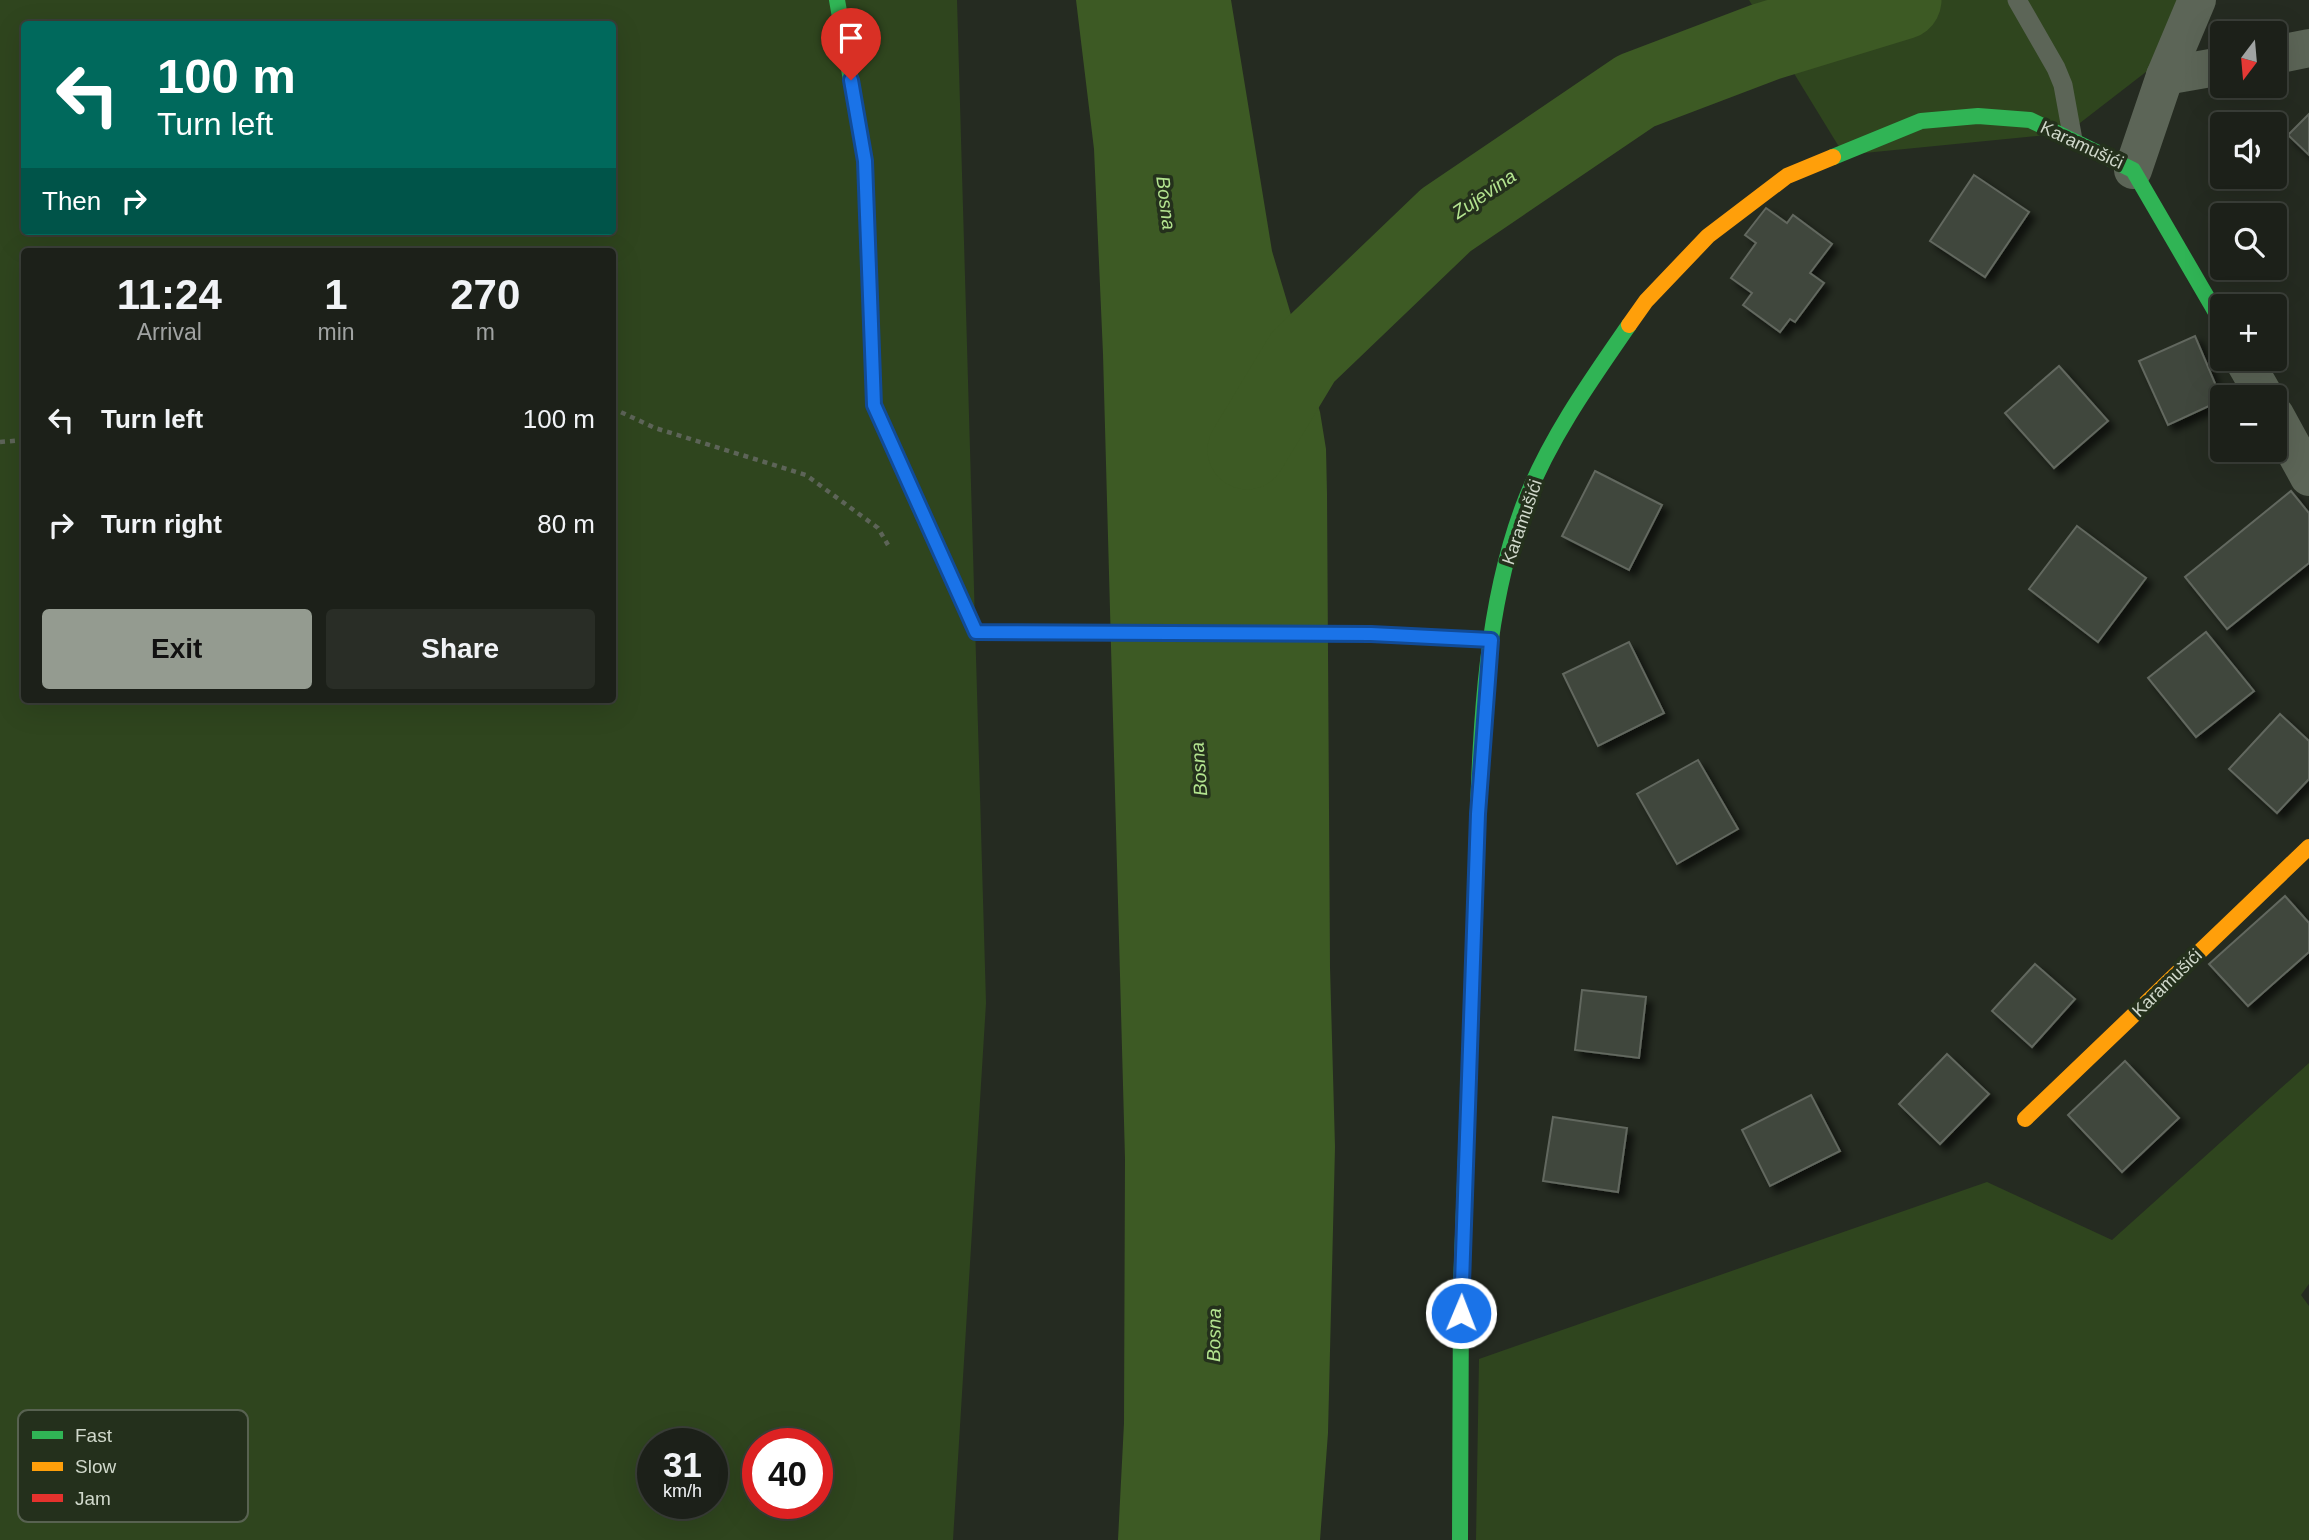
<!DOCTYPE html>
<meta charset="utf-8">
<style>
body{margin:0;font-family:Arial,sans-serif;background:#292d26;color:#f1f3f6;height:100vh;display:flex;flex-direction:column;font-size:26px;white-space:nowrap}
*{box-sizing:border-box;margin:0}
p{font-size:23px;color:#a0a3a2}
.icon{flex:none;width:38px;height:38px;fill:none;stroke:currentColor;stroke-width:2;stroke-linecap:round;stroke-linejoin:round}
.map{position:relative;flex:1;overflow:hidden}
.drawer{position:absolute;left:21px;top:248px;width:595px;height:455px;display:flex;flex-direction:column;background:#1c2019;border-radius:7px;box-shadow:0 7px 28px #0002,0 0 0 2px #3a3e38}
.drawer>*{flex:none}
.hud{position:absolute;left:21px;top:21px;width:595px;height:214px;border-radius:7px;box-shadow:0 7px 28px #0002,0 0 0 2px #3a3e38;background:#00695c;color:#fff;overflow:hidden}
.needle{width:46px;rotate:196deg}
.fabs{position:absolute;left:2210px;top:21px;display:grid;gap:14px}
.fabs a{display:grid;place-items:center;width:77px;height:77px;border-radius:7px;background:#1c2019;box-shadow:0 7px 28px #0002,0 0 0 2px #3a3e38;font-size:35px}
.speed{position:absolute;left:637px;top:1428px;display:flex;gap:14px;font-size:35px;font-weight:700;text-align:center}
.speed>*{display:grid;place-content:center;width:91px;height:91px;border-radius:50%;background:#1c2019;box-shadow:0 7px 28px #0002,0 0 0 2px #3a3e38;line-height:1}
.speed small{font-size:18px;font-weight:400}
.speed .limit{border:10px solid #d22;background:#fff;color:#111}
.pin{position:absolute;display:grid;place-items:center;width:60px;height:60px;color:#fff;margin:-72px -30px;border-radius:50% 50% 50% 0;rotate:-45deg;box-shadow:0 0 7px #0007}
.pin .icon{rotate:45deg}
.me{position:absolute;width:77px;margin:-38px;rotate:1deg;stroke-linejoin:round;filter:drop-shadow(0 0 5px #0008)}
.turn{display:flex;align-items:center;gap:24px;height:147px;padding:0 21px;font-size:32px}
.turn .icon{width:91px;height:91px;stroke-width:2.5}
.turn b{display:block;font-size:49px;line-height:60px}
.then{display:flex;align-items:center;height:66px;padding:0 21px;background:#0003;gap:14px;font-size:26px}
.eta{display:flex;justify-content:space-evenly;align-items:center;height:119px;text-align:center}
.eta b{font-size:42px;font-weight:800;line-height:49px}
.cta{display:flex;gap:14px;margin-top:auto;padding:14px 21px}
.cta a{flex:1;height:80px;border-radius:7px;background:#949b90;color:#111;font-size:28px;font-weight:800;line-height:80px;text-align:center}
.cta a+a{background:#292d26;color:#f1f3f6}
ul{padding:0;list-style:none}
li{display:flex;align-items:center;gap:21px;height:105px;padding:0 21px}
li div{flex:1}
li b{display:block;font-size:26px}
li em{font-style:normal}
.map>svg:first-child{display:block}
.green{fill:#2f451e;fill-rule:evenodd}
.water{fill:#3d5a24}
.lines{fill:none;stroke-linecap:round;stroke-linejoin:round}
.river{stroke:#3d5a24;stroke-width:79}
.building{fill:#40463d;stroke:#62685f;stroke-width:2;filter:url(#shadow)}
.path{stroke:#5d6458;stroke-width:4.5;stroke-dasharray:5 5;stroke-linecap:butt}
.lane{stroke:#5c6557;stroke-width:19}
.street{stroke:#5c6557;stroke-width:38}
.fast{stroke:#30b455;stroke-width:16}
.slow{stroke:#ff9f0a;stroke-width:16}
.jam{stroke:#e5322d;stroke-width:16}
.route-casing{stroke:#114b97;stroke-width:18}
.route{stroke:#1a73e8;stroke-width:12}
.labels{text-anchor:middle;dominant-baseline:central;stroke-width:7;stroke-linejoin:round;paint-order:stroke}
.street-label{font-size:18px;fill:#d0d8cb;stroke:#24301c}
.water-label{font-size:19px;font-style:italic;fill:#b3e48f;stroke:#24301c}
.key{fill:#24301c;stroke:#586251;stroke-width:2}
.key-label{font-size:19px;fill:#d0d8cb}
</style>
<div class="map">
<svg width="2309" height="1540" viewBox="0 0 2309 1540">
<defs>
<filter id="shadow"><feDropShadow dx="6" dy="6" stdDeviation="3.5" flood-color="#0009"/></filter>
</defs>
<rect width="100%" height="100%" fill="#252b21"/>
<g class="green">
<path d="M0 0H957L986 1003 953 1540H0ZM24 24H612V231H24ZM24 252H612V700H24ZM653 1444H712V1503H653ZM758 1444H817V1503H758Z"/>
<path d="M1749 0H2207L2186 41 2067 133 1844 155Z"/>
<path d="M2309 1063V1284L2301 1295 2309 1306V1540H1476L1479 1359 1987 1182 2112 1240Z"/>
</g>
<path class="water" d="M1076 0H1231L1272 251 1320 412 1326 449 1327 494 1330 967 1335 1147 1328 1433 1320 1540H1118L1124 1423 1125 1158 1103 354 1094 149Z"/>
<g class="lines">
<path class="river" d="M1247 450 1303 357 1446 220 1636 91 1765 42 1902 0"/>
</g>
<g class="building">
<path d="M2309 114V155L2288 135Z"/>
<path d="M1974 175 2029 212 1985 277 1930 241Z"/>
<path d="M1766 208 1787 223 1793 215 1832 244 1810 273 1824 283 1795 322 1790 319 1780 332 1743 305 1752 293 1731 278 1756 243 1745 235Z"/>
<path d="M2195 336 2222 400 2168 425 2139 361Z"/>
<path d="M2059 366 2108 421 2054 468 2005 413Z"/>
<path d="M1595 471 1662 505 1629 570 1562 536Z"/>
<path d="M2291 491 2309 513V563L2227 629 2185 577Z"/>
<path d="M2077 526 2146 578 2098 642 2029 589Z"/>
<path d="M2206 632 2254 691 2196 737 2148 678Z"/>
<path d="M1629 642 1664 713 1598 746 1563 674Z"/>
<path d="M2280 714 2309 741V779L2277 813 2229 769Z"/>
<path d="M1698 760 1738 829 1677 864 1637 794Z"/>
<path d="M2285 896 2309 923V952L2248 1006 2209 964Z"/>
<path d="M2035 964 2075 999 2032 1047 1992 1011Z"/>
<path d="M1582 990 1646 997 1639 1058 1575 1050Z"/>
<path d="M1947 1054 1989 1094 1940 1144 1899 1104Z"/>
<path d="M2125 1061 2179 1118 2122 1172 2068 1115Z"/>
<path d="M1811 1095 1840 1151 1770 1186 1742 1130Z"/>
<path d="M1553 1117 1627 1128 1618 1192 1543 1181Z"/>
</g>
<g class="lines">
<g class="path">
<path d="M612 408 655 428 806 475 878 528 888 545"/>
<path d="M0 442 24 440"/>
</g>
<path class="lane" d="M2017 0 2056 68 2063 85 2073 140"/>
<g class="street">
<path d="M2275 55 2309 48"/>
<path d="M2165 76 2222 66"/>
<path d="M2133 170 2165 76 2197 0"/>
<path d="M2243 359 2265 397"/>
<path d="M2275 415 2309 477"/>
</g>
<g class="fast">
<path d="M837 0 865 161 874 405 919 506"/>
<path d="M1833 157 1921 121 1978 116 2030 120 2133 170 2222 323"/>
<path d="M1178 633 1371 634 1491 640"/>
<path d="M1477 835C1481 724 1485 603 1526 499 1551 436 1591 380 1629 325"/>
<path d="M1460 1540 1461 1288 1470 1049"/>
</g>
<g class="slow">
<path d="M1629 325 1646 301 1708 236 1787 176 1833 157"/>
<path d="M919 506 976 632 1178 633"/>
<path d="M2025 1119 2309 847"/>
</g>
<path class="jam" d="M1470 1049 1477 835"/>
</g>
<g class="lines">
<g class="route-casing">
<path id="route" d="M851 80 865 161 874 405 976 632 1371 634 1491 640 1478 814 1461 1313"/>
</g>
<use href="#route" class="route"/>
</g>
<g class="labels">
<g class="street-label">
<text transform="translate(2082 145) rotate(25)">Karamušići</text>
<text transform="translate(1522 522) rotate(-71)">Karamušići</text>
<text transform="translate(2167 983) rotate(-44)">Karamušići</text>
</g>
<g class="water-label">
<text transform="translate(1484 194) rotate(-34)">Zujevina</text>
<text transform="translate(1166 203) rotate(83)">Bosna</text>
<text transform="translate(1199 769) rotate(-94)">Bosna</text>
<text transform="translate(1214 1335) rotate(-89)">Bosna</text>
</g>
</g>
<rect x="18" y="1410" width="230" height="112" rx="10" class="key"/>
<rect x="32" y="1431" width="31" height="8" fill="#30b455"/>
<rect x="32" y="1462" width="31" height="9" fill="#ff9f0a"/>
<rect x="32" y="1494" width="31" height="8" fill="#e5322d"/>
<g class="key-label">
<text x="75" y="1442">Fast</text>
<text x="75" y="1473">Slow</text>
<text x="75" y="1505">Jam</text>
</g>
</svg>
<div class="fabs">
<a><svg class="needle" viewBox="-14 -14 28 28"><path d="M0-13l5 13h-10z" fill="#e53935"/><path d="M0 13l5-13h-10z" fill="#a0a3a2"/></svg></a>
<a><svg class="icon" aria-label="sound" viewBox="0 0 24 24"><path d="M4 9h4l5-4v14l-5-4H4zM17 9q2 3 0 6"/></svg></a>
<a><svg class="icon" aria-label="search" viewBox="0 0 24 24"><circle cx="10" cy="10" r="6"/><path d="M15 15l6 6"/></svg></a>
<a>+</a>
<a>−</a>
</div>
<div class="speed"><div>31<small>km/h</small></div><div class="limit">40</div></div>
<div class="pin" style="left:851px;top:80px;background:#d93025"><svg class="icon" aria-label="arrive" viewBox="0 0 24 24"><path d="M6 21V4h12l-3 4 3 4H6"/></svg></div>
<svg class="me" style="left:1461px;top:1313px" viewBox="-20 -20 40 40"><circle r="17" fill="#1a73e8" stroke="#fff" stroke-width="3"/><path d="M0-11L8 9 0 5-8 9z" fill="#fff"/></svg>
<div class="hud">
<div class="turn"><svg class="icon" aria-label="left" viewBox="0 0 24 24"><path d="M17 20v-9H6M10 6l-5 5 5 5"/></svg><div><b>100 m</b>Turn left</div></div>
<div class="then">Then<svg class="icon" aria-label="right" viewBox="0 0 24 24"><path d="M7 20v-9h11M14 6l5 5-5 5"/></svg></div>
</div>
<section class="drawer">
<div class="eta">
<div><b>11:24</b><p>Arrival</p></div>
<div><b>1</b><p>min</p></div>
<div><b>270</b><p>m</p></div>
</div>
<ul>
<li><svg class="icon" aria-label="left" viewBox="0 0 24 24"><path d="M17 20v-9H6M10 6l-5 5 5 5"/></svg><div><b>Turn left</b></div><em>100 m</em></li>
<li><svg class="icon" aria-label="right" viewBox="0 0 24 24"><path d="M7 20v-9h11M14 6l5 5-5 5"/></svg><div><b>Turn right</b></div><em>80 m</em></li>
</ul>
<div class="cta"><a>Exit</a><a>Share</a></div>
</section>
</div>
